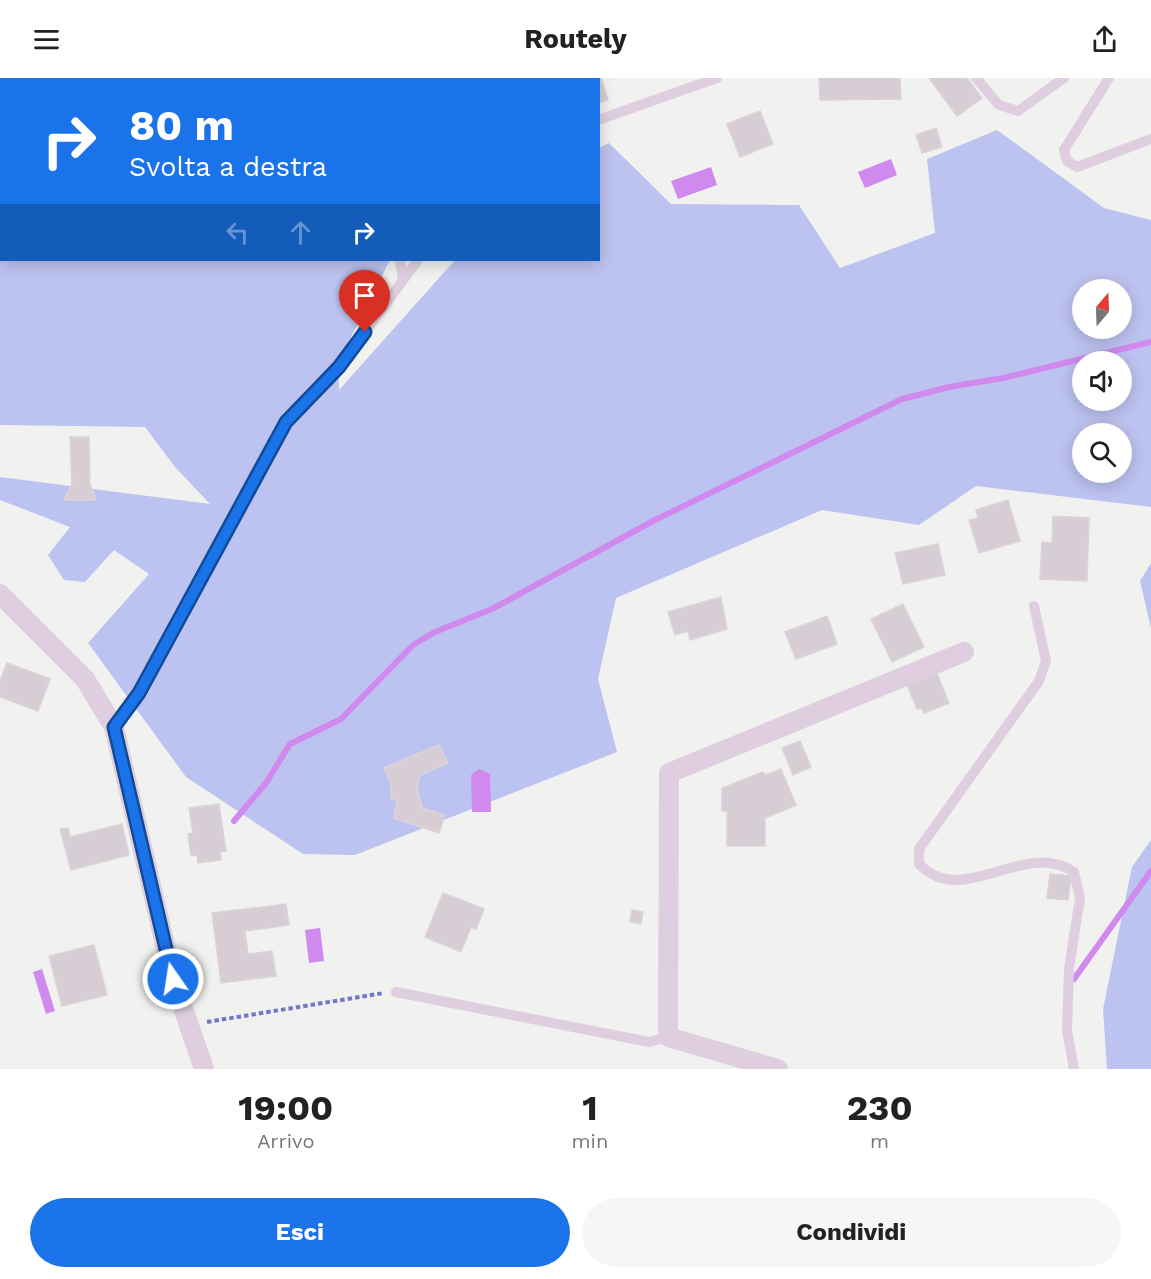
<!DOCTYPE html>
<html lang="it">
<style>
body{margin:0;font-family:"Work Sans",sans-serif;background:#f6f6f6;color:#222;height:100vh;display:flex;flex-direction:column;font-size:22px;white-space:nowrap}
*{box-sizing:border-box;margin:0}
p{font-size:20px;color:#767676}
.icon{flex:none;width:33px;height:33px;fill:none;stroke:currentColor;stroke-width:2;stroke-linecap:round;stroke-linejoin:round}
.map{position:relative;height:991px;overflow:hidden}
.details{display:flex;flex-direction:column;background:#fff;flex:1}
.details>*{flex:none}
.top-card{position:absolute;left:0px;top:0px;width:600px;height:183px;box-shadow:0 3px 15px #0003;background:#1a73e8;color:#fff;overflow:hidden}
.needle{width:39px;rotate:19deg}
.tools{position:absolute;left:1072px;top:201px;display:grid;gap:12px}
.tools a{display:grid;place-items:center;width:60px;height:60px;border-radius:50%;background:#fff;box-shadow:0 3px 15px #0003;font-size:30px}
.pin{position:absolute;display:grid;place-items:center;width:51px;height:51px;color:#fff;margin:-62px -26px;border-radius:50% 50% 50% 0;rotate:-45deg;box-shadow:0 0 6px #0007}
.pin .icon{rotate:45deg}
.me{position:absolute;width:66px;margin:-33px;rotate:347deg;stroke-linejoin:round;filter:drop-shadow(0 0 4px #0008)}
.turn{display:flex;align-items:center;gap:21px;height:126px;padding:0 30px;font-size:27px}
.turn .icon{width:78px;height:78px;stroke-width:2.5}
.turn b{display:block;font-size:42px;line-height:51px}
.lanes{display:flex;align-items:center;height:57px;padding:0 30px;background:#0003;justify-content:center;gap:30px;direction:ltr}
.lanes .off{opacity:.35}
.eta{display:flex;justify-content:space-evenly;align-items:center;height:102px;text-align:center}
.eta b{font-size:36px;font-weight:700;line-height:42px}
.cta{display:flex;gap:12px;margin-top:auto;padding:12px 30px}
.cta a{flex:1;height:69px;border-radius:36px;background:#1a73e8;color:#fff;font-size:24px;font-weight:700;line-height:69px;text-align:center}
.cta a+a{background:#f6f6f6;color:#222}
header{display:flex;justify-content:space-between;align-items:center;height:78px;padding:0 30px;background:#fff;font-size:27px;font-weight:700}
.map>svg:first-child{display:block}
.green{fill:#bdc3f0;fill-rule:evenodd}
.water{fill:#d08aed}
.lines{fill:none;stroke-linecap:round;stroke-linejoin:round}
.stream{stroke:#d08aed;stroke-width:6}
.building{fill:#d7ced5;stroke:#dbd3d9;stroke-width:1.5}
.path{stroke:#7575ce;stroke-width:4;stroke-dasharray:4.5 3;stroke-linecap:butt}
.service{stroke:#dfcedf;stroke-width:10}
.minor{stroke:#dfcedf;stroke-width:20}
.route-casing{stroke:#114b97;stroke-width:15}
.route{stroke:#1a73e8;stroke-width:10}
</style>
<header><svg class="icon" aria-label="menu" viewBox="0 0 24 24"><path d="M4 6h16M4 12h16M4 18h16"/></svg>Routely<svg class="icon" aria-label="share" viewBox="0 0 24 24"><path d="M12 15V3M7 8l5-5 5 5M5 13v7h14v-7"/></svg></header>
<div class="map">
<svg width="1151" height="991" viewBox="0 0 1151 991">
<rect width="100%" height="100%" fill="#f1f2ef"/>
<g class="green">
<path d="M0 0 249 1 2 2V182H390L338 285 339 312 455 182H598L599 70 609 65 671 126 799 127 840 190 935 155 927 81 997 52 1104 130 1151 142V429L976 408 919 447 822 432 616 520 598 601 617 674 355 777 303 776 186 699 88 565 149 496 114 472 85 504 64 502 48 477 70 449 0 422V399L210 426 175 389 145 349 0 347ZM1083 212H1122V250H1083ZM1083 284H1122V322H1083ZM1083 356H1122V394H1083Z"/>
<path d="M1151 485V550L1140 503Z"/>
<path d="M1151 762V991H1107L1103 931 1132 789Z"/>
</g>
<g class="water">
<path d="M891 81 897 97 865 110 858 94Z"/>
<path d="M711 89 717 107 678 121 671 103Z"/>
<path d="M479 691 490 696 491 734H472L471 697Z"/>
<path d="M320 850 324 883 309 885 305 852Z"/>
<path d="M42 891 55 933 46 936 33 894Z"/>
</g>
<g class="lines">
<g class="stream">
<path d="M234 743 266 705 290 666 341 641 413 567 435 554 492 531 653 443 902 321 949 309 1003 300 1151 264"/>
<path d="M1074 901 1151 793"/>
</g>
</g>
<g class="building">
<path d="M560 0H601L608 22 598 25V2Z"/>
<path d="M819 0H900L901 21 820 22Z"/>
<path d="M929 0H967L982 20 957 38Z"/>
<path d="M760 33 773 66 740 79 727 46Z"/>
<path d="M936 50 942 69 922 75 916 57Z"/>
<path d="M70 359H89L90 406 96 422H64L72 406Z"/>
<path d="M1008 422 1020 463 979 475 969 442 978 440 976 432Z"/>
<path d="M1053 438 1089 440 1087 503 1040 501 1042 464 1052 465Z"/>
<path d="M938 466 945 497 903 506 895 475Z"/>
<path d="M721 519 727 551 690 562 688 553 675 557 668 534Z"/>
<path d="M903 526 924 569 892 584 871 541Z"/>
<path d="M827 538 837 566 796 581 785 554Z"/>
<path d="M7 585 50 601 38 633 0 619V603Z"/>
<path d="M936 593 949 625 924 635 921 630 917 631 905 602Z"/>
<path d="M800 663 811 689 793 697 782 670Z"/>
<path d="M439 667 448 685 420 697 417 710 422 730 445 737 439 755 394 740 397 722 391 721V706L384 690Z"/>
<path d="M781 691 796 727 765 740V768H727V733H722V710L763 694 765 697Z"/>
<path d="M219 726 226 773 220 774 221 782 198 785 197 777 191 778 188 756 193 755 189 730Z"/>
<path d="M122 746 129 777 71 792 60 751 68 750 70 759Z"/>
<path d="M1050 796 1071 798 1068 822 1047 820Z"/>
<path d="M443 815 484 831 476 851 471 849 461 874 425 859Z"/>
<path d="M286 826 289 847 245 853 248 876 272 873 276 898 221 905 212 835Z"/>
<path d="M632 832 643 834 641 846 630 844Z"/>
<path d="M94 867 107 917 62 928 49 878Z"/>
</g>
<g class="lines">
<path class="path" d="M207 944 384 915"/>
<g class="service">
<path d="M976 0 999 27 1018 33 1064 0"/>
<path d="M1109 0 1064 72 1067 83 1077 89 1151 61"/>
<path d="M405 2 406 0"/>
<path d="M598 42 717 0"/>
<path d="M400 182 403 202"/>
<path d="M1034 528 1046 583 1039 603 919 771V786C963 832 1024 760 1074 794L1080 820 1069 890 1067 953 1074 991"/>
<path d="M114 649 139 615 286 344 339 289 418 182"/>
<path d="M396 914 649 964 668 959"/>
</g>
<g class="minor">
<path d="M0 516 85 601 114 649 173 901 204 991"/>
<path d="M778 991 668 959 669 695 964 574"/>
</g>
</g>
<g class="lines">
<g class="route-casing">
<path id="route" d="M173 901 114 649 139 615 286 344 339 289 365 254"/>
</g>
<use href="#route" class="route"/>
</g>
</svg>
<div class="tools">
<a><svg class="needle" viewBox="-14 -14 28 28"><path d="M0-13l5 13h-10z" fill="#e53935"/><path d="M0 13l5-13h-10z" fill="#767676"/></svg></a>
<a><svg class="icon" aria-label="sound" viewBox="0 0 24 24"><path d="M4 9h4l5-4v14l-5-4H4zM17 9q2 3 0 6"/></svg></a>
<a><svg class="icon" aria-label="search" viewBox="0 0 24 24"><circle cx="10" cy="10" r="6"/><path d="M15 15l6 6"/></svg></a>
</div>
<div class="pin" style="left:365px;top:254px;background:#d93025"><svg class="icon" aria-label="arrive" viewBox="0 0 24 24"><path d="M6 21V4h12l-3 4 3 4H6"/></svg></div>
<svg class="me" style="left:173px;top:901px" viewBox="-20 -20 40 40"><circle r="17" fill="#1a73e8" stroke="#fff" stroke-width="3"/><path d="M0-11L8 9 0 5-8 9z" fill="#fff"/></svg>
<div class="top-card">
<div class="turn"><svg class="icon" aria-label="right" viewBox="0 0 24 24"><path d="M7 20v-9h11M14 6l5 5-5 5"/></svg><div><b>80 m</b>Svolta a destra</div></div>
<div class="lanes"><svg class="icon off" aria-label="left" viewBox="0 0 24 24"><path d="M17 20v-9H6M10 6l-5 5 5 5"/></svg><svg class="icon off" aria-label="ahead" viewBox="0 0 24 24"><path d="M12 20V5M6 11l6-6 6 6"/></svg><svg class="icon" aria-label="right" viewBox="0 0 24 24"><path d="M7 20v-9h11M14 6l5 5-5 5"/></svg></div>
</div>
</div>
<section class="details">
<div class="eta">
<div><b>19:00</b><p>Arrivo</p></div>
<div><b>1</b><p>min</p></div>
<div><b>230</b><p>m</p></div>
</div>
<div class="cta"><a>Esci</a><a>Condividi</a></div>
</section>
